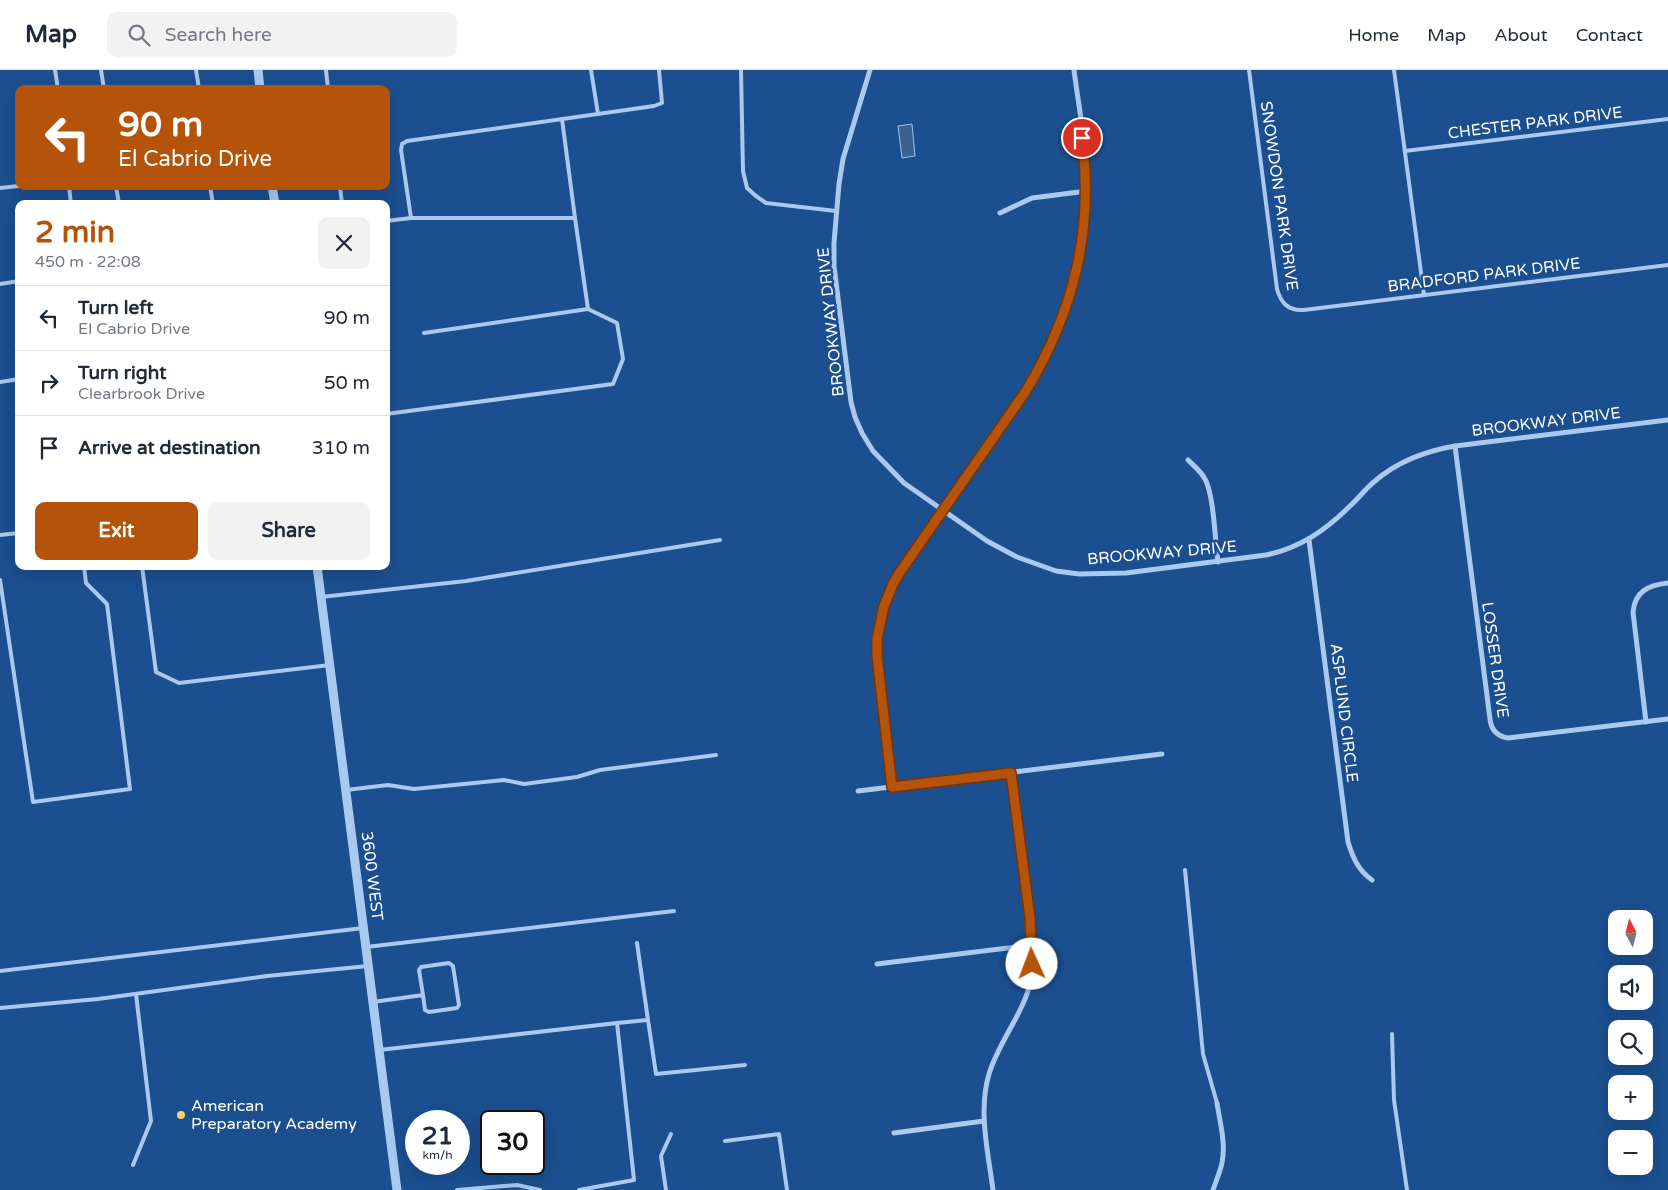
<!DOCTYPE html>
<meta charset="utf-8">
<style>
body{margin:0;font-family:"Varela Round",sans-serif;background:#f2f2f3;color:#1f2937;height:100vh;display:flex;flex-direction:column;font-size:19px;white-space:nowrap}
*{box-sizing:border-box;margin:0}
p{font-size:16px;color:#747a83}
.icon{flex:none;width:28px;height:28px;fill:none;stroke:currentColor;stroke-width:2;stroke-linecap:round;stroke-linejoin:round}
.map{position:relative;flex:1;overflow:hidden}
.drawer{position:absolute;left:15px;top:130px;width:375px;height:370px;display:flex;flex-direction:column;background:#fff;border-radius:10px;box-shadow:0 5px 20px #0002}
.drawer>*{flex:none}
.guide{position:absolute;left:15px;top:15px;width:375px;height:105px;border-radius:10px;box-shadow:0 5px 20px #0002;background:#b45309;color:#fff;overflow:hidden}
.needle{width:32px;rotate:353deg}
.buttons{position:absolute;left:1608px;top:840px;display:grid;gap:10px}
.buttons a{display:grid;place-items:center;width:45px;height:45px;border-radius:10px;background:#fff;box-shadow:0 5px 20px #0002;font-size:25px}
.speed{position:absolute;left:405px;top:1040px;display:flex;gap:10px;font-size:25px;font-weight:700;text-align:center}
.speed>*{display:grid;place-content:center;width:65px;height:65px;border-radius:50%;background:#fff;box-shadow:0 5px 20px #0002;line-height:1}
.speed small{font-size:12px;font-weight:400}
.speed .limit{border:2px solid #111;border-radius:8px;background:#fff;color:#111}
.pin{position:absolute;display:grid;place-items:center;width:42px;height:42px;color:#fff;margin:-21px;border:2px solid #fff;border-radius:50%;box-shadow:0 1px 5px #0007}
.me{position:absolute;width:55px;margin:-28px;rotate:358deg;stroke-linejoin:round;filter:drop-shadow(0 0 4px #0008)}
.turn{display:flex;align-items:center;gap:18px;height:105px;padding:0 20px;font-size:22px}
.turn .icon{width:65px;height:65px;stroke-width:2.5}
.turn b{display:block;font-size:35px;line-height:42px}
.round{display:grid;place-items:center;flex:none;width:52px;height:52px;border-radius:10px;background:#f2f2f3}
.headline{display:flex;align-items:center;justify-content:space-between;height:85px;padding:0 20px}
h1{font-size:30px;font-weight:700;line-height:38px;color:#b45309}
.action{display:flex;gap:10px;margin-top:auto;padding:10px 20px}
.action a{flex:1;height:58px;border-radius:10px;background:#b45309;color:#fff;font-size:20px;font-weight:700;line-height:58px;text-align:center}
.action a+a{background:#f2f2f3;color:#1f2937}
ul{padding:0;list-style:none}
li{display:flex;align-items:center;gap:15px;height:65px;padding:0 20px;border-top:1px solid #e0e1e3}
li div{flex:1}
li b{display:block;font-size:19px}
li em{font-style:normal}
header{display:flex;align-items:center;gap:30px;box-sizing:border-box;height:70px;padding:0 25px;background:#fff;border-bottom:1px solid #e0e1e3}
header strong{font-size:24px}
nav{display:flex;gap:28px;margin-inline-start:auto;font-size:18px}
.search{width:350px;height:45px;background:#f2f2f3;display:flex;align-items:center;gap:12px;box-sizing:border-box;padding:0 18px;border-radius:10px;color:#747a83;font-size:19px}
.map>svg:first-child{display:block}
.water{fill:#3c6290;stroke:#9cc4f0}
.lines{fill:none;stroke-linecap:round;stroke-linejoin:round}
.service{stroke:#a9c9ee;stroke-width:4}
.minor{stroke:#a9c9ee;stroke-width:5}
.tertiary{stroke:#a9c9ee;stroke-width:9}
.route-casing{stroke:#753606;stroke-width:12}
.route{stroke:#b45309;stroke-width:9}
.poi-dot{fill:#ffd166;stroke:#1b4f8f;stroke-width:2}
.labels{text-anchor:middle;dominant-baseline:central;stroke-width:5;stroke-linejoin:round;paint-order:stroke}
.street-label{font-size:16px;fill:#fff;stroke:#1b4f8f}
.poi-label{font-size:16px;fill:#fff;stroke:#1b4f8f;text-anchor:start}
</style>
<header>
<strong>Map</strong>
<div class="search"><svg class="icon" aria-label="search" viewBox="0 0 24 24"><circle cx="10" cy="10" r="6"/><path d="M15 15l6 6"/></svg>Search here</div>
<nav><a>Home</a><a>Map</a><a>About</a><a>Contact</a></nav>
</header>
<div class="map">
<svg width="1668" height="1120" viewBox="0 0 1668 1120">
<rect width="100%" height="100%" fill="#1b4f8f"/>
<path class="water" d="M912 54 915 86 902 88 898 56Z"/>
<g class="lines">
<g class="service">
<path d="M55 0 58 19"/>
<path d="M101 0 104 19"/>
<path d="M196 0 199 19"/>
<path d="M326 0 328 19"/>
<path d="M591 0 598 44"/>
<path d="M741 0 743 101 747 118 756 126 766 133 836 141"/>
<path d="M1249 0 1277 219C1281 233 1288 241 1304 240L1668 195"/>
<path d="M1394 0 1424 225"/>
<path d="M245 19 260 17"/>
<path d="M562 49 575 148"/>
<path d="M1405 81 1668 49"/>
<path d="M69 116 71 134"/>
<path d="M116 116 119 134"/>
<path d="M210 116 213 134"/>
<path d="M340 116 342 134"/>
<path d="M0 118 19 116"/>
<path d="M411 148 401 80 402 74 407 71 654 36 662 33 659 0"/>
<path d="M386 151 411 148H575L588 239 424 263"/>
<path d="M0 214 19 211"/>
<path d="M0 312 19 309"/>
<path d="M386 344 613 314 623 289 617 253 588 239"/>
<path d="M0 465 19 463"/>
<path d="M142 496 156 602 179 613 330 595"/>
<path d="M0 510 33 732 130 719 107 534 86 513 84 496"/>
<path d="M321 527 466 511 720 470"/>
<path d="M346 720 388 715 414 719 504 710 524 714 577 707 600 700 716 685"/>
<path d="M1185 800 1203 984 1217 1033"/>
<path d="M637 873 648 950"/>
<path d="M366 877 674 841"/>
<path d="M0 901 363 858"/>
<path d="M373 932 423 925 419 900 421 897 449 893 453 896 459 935 457 938 429 942 425 940 423 925"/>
<path d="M0 938 98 929 267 906 368 896"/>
<path d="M617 953 648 950 656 1004 745 995"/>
<path d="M1392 964 1394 1030 1407 1120"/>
<path d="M379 980 617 953 634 1110 579 1120"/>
<path d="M725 1071 779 1064 787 1120"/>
<path d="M133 1095 151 1051 136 924"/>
<path d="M457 1120 517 1115 540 1120"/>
<path d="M666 1120 661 1086 671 1064"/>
</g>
<g class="minor">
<path d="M870 0 843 89 839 114 834 173V196L851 332 855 347 862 363 873 381 904 413 987 471 1017 487 1056 501 1079 504 1126 503 1266 485C1300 478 1326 460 1350 436 1359 428 1366 418 1375 411 1397 392 1426 381 1455 376L1668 350"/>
<path d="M1000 143 1032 128 1087 121"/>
<path d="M1455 376 1490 649C1491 660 1497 666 1508 668L1668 649"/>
<path d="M1188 390C1194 396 1202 402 1206 411 1214 429 1215 470 1218 492"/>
<path d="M1309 470 1348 772C1353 788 1358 800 1372 810"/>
<path d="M1646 652 1633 542C1635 521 1649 515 1668 513"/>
<path d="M892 717 877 586C878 550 889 520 907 489L1026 321C1063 261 1085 193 1087 122 1088 82 1079 40 1074 0"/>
<path d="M858 721 1162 684"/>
<path d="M877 894 1032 875"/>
<path d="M894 1063 984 1051"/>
<path d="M993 1120C988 1082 978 1041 989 1004 999 971 1024 943 1031 910 1037 881 1030 849 1026 819 1021 780 1016 742 1011 703"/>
<path d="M1213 1120C1216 1111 1220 1102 1222 1093 1226 1073 1220 1053 1217 1033"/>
</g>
<g class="tertiary">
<path d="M258 0 260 19"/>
<path d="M272 116 275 134"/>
<path d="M317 496 397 1120"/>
</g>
</g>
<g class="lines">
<g class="route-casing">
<path id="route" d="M1032 894 1030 848 1011 703 892 717 877 586V569L884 536 893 514 900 502 1026 321C1074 241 1094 160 1082 68"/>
</g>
<use href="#route" class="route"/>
</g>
<circle class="poi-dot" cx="181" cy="1045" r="5"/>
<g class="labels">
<g class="street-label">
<text transform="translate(1535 53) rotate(-7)">CHESTER PARK DRIVE</text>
<text transform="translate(1279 126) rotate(82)">SNOWDON PARK DRIVE</text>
<text transform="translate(1484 205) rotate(-7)">BRADFORD PARK DRIVE</text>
<text transform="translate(831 252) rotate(-96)">BROOKWAY DRIVE</text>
<text transform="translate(1546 352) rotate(-7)">BROOKWAY DRIVE</text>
<text transform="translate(1162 483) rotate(-5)">BROOKWAY DRIVE</text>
<text transform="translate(1495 590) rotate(82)">LOSSER DRIVE</text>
<text transform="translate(1344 643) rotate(83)">ASPLUND CIRCLE</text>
<text transform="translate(372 806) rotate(83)">3600 WEST</text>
</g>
<g class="poi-label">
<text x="191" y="1036">American<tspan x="191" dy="18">Preparatory Academy</tspan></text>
</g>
</g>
</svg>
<div class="buttons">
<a><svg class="needle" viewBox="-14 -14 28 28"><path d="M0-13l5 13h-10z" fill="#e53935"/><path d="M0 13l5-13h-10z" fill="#747a83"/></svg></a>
<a><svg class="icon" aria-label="sound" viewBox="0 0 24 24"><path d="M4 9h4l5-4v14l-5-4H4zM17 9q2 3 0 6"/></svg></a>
<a><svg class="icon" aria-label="search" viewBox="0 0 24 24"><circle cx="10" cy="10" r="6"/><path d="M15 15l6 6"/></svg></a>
<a>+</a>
<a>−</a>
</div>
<div class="speed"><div>21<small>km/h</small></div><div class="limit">30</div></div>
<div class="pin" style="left:1082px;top:68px;background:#d93025"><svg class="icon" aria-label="arrive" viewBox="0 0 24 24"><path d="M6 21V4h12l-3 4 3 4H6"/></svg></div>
<svg class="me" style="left:1032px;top:894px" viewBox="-20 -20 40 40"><circle r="19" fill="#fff"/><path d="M0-13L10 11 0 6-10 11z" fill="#b45309"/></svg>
<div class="guide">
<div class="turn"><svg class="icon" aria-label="left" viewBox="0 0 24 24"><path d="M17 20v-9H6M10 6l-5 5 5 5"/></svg><div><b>90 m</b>El Cabrio Drive</div></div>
</div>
<section class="drawer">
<div class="headline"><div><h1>2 min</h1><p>450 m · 22:08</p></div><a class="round"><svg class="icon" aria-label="close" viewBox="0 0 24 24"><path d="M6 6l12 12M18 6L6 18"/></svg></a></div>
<ul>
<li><svg class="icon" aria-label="left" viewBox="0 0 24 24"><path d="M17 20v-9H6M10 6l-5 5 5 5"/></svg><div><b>Turn left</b><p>El Cabrio Drive</p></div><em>90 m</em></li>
<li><svg class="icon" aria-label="right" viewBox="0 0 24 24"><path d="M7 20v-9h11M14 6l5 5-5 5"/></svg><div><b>Turn right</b><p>Clearbrook Drive</p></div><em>50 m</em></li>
<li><svg class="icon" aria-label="arrive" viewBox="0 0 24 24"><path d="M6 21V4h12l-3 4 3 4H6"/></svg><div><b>Arrive at destination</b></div><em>310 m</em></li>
</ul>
<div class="action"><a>Exit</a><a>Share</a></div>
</section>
</div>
